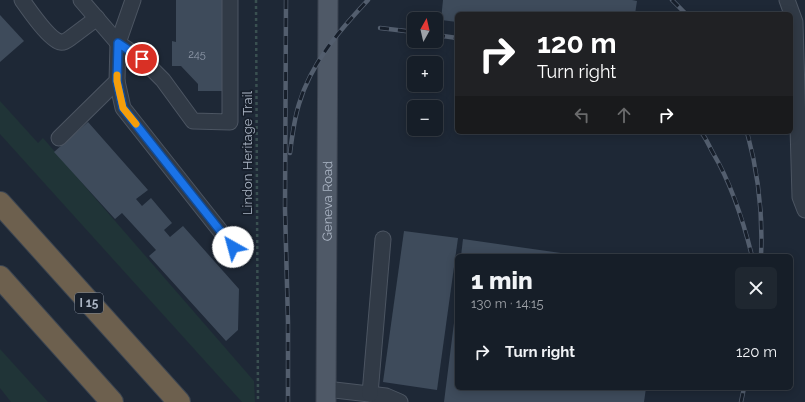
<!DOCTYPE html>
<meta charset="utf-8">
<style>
body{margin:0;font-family:Raleway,sans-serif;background:#1f2730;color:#f1f3f6;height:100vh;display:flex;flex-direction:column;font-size:15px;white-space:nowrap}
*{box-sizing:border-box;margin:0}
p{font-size:13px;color:#9ea2a8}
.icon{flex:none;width:22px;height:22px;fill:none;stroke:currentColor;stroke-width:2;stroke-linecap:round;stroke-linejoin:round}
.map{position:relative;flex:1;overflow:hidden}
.drawer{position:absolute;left:455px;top:254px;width:338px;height:136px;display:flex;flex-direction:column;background:#161e28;border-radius:6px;box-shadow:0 2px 10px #0003,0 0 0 1px #353c45}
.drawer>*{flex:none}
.banner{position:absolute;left:455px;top:12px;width:338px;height:122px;border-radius:6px;box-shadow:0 2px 10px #0003,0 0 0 1px #353c45;background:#202124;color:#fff;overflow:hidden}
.needle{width:26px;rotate:8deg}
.tools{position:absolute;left:407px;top:12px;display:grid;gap:8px}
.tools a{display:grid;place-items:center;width:36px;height:36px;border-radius:6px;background:#161e28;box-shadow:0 2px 10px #0003,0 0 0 1px #353c45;font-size:20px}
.pin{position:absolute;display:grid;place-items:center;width:34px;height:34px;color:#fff;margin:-17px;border:2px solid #fff;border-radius:50%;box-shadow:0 1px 4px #0007}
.me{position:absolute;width:44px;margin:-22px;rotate:322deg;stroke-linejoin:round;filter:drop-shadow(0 0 3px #0008)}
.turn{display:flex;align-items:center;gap:14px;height:84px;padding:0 16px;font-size:18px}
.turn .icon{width:52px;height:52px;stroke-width:2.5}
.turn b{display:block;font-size:28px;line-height:34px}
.lanes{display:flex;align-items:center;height:38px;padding:0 16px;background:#0003;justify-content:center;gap:20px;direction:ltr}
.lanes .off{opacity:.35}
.round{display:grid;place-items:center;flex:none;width:42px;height:42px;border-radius:6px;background:#1f2730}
.summary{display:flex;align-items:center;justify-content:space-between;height:68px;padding:0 16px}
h1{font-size:24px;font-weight:800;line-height:30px}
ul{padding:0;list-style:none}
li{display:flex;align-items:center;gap:12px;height:60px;padding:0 16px}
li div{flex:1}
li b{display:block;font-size:15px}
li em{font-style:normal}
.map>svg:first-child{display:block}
.green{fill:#203437}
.building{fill:#3e4b5b}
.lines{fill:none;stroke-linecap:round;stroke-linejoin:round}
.minor-casing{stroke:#4c5562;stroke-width:17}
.major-casing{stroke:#3b4350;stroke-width:21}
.highway-casing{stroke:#3c4551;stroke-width:24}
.path{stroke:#3a5051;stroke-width:2.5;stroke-dasharray:3 3;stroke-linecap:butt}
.minor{stroke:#313a46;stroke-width:15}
.major{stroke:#4f5967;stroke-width:19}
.highway{stroke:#6d604e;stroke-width:22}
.rail-casing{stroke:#535e6e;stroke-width:4.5}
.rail{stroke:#171f2b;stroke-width:3;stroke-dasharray:9;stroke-linecap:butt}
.route-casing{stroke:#114b97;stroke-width:10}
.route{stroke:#1a73e8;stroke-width:7}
.slow{stroke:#f59e0b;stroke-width:7}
.labels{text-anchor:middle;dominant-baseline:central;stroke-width:3.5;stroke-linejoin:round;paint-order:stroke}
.number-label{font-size:11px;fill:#909aaa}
.shield{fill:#171f2b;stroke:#7f8896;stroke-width:1}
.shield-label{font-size:12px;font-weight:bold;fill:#abb5c4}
.street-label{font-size:13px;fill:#abb5c4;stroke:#171f2b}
</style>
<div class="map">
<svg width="805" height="402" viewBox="0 0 805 402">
<rect width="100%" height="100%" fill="#1e2836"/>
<g class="green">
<path d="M0 101 38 143 43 138 254 381 255 402H242L0 134Z"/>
<path d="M0 349 48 402H11L0 388Z"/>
</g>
<g class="building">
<path d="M176 0H222V91H198V84L181 66H172V41L176 42Z"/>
<path d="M443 0H632L637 1 635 14H457V22L441 20Z"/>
<path d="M0 15 24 41 0 62Z"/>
<path d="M88 122 148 190 136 199 142 206 151 198 172 223 164 230 170 237 183 226 239 289 238 330 226 341 149 256 156 250 122 213 115 219 54 152Z"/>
<path d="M404 231 458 238 437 390 383 382Z"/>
<path d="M463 239 575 255V256H461Z"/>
<path d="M456 307 457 388H646L644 402H444Z"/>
</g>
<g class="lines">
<g class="minor-casing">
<g id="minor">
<path d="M22 0C29 10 49 39 60 42 63 43 66 41 69 39L97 18"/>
<path d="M81 0 118 43 142 59 163 80 193 121 230 122V0"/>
<path d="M787 0 795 22 800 197 805 210"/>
<path d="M117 81 123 108 233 247"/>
<path d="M59 138 117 81 118 43 133 0"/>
<path d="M326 389 386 396 400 402"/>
<path d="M370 394 383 239"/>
</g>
</g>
<g class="major-casing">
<g id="major">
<path id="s1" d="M326 402 328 0"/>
</g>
</g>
<g class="highway-casing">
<g id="highway">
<path d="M0 203 179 402"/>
<path d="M0 277 112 402"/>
</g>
</g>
<path class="path" d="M256 0 258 402"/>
<use href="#minor" class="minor"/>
<use href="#major" class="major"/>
<use href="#highway" class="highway"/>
<g class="rail-casing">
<g id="rail">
<path d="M286 0 285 209 288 322V402"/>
<path d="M672 0 686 14"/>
<path d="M380 28 414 32"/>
<path d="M436 35 457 38"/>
<path d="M701 132C706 138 709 146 713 153 732 185 743 220 752 256"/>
<path d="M747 132C758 172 763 214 761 256"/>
<path d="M290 153C292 137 294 120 299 104 311 63 339 31 368 0"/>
<path d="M741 402 744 388"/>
</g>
</g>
<use href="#rail" class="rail"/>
</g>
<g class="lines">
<g class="route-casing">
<path id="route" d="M142 59 118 43 117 81 123 108 233 247"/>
</g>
<use href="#route" class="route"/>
<path class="slow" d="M117 75V81L123 108 136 124"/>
</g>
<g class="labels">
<g class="number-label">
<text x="197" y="54">245</text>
</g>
<rect class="shield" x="75" y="293" width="28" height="20" rx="3"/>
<g class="shield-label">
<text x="89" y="303">I 15</text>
</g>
<g class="street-label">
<text transform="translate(247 153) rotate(-90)">Lindon Heritage Trail</text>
<text stroke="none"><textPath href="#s1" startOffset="201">Geneva Road</textPath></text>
</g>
</g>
</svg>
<div class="tools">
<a><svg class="needle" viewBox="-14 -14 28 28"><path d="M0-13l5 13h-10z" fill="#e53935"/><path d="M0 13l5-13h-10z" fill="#9ea2a8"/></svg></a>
<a>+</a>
<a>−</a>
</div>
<div class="pin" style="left:142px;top:59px;background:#d93025"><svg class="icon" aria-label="arrive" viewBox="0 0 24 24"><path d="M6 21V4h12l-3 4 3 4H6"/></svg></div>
<svg class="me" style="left:233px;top:247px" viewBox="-20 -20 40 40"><circle r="19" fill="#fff"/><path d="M0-13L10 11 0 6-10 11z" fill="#1a73e8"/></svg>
<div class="banner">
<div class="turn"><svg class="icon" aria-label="right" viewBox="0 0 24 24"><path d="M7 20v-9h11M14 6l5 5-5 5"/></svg><div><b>120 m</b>Turn right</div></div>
<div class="lanes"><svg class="icon off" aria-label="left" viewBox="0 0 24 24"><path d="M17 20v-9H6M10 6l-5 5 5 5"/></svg><svg class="icon off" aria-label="ahead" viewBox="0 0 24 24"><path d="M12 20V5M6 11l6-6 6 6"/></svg><svg class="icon" aria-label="right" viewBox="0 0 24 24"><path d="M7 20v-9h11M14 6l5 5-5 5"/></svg></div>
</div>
<section class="drawer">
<div class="summary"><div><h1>1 min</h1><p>130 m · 14:15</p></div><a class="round"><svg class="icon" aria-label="close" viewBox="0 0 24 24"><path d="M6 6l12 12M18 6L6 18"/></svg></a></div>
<ul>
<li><svg class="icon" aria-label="right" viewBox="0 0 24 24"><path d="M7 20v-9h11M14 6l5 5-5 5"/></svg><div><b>Turn right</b></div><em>120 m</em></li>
</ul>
</section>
</div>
